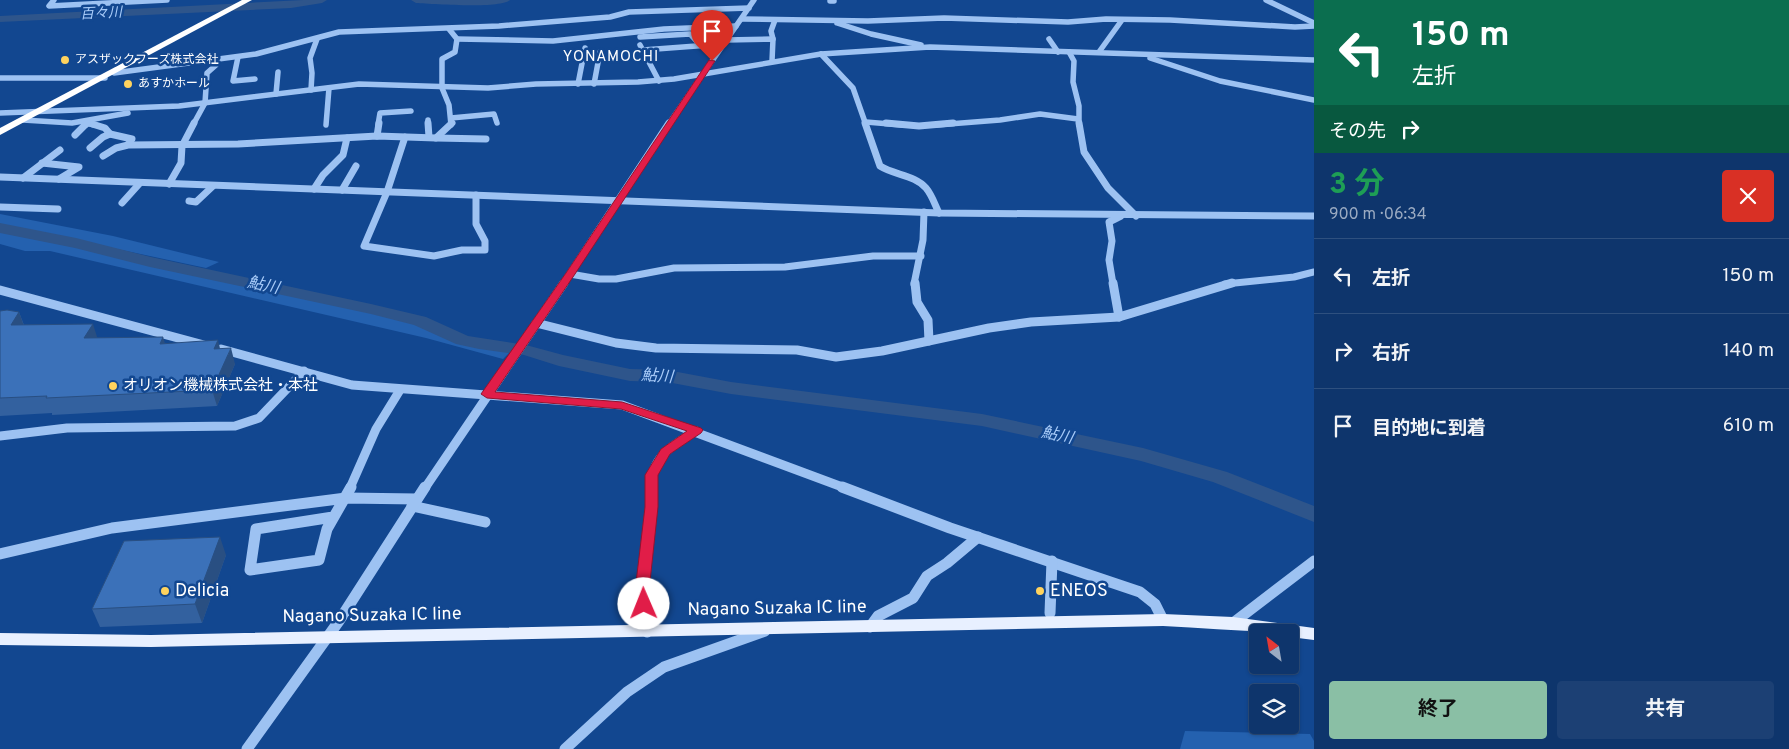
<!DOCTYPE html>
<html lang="ja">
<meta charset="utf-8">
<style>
body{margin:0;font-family:Overpass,"Noto Sans JP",sans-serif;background:#1c4074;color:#f1f3f6;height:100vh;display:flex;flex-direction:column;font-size:19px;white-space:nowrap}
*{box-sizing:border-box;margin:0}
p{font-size:16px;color:#9babc2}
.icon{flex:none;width:28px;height:28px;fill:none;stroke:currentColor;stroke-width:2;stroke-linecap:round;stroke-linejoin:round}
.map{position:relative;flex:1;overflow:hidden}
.side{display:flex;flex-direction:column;background:#0e356c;width:475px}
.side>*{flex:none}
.hud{background:#0b6e4f;color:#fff;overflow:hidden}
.needle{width:32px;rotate:329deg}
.buttons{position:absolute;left:1249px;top:624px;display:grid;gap:10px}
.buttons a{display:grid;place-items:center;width:50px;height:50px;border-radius:5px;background:#0e356c;box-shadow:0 1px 4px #0004,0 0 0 1px #2e507f;font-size:25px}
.pin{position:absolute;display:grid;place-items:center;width:42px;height:42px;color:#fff;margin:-51px -21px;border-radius:50% 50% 50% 0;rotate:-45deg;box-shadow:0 0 5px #0007}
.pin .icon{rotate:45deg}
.me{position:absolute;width:55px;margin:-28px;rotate:359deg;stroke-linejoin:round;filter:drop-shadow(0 0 4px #0008)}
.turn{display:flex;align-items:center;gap:18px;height:105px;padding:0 15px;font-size:22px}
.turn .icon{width:65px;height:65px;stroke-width:2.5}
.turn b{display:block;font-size:35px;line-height:42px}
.then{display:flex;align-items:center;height:48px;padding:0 15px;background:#0003;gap:10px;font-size:19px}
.round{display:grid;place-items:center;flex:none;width:52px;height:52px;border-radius:5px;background:#1c4074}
.headline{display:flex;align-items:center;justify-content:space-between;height:85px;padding:0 15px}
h1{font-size:30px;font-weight:700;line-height:38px;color:#1e9e55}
.primary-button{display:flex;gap:10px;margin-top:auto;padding:10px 15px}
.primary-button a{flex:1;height:58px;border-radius:5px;background:#8abfa5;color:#111;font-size:20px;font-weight:700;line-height:58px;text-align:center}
.primary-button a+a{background:#1c4074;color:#f1f3f6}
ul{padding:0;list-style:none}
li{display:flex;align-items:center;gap:15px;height:75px;padding:0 15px;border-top:1px solid #2e507f}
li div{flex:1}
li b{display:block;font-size:19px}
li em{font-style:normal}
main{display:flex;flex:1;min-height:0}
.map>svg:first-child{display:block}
.green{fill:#2461af}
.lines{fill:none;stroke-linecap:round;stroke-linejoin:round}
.river{fill:#2e558b;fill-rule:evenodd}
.minor-far3{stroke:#9dc2f2;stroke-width:5.5}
.minor-far2{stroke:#9dc2f2;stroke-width:7}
.minor-far1{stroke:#9dc2f2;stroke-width:9}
.minor{stroke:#9dc2f2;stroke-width:11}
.major{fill:#e8f0ff;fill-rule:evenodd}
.highway{fill:#fff;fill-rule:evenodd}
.wall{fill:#33619f}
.shaded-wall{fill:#294f82}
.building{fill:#3b71b9;stroke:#294f82}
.route{fill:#e11d48;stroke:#92132f}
.poi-dot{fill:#ffd35e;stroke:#124790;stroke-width:2}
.labels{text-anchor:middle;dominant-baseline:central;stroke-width:5;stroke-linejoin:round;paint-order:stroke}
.far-poi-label{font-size:12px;fill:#fff;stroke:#124790;text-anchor:start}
.far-water-label{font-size:14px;font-style:italic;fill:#a9ccf9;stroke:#124790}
.far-quarter-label{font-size:15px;letter-spacing:1px;fill:#fff;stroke:#124790}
.poi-label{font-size:15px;fill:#fff;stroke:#124790;text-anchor:start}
.water-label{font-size:16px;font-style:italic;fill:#a9ccf9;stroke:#124790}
.near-poi-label{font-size:18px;fill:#fff;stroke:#124790;text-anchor:start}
.near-street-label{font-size:18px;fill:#fff;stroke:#124790}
</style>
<main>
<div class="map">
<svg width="1314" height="749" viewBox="0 0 1314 749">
<rect width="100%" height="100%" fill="#124790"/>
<g class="green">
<path d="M0 214 113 236 219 262 206 268 0 224Z"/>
<path d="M0 230 68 244 216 279 421 324 452 336 464 344 512 350 503 359 426 338 50 251H25L0 244Z"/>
<path d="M1185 731 1310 734 1314 741V749H1180Z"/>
</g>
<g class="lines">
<g class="river">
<path d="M303 0H327L322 3 291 8 0 22V16Z"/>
<path d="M411 0H510C500 9 433 4 416 3Z"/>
<path d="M0 223 76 238 151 257 371 304 426 317 468 336 526 345 563 355 630 369 667 370 731 382 982 414 1143 448 1227 472 1314 506V522L1213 482 1141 461 982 426 731 394 667 382 630 381 559 366 524 355 479 349 456 344 414 325 371 314 150 267 75 248 0 233Z"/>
</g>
<g class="minor-far3">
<path d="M54 0 49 6 167 0"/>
<path d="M1266 0 1314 23"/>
<path d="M830 1H834"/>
<path d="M742 19 868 21 944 18 1068 22 1106 19 1170 20 1295 27 1314 26"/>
<path d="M837 23 871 34 921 45"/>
<path d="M449 29 457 39 455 52 442 59V88L449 105 451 125"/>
<path d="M640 37 690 34 700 45"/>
<path d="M457 39 553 41 664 29 736 26"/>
<path d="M773 39 771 31 775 20"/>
<path d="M1049 39 1058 52"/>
<path d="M726 40 773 39 772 61"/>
<path d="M640 45 659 81"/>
<path d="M643 50 723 44"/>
<path d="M1069 52 1074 61 1073 82 1079 106V125"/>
<path d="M1099 52 1122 20"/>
<path d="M821 54 853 88 866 125"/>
<path d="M238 57 233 81 255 79"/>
<path d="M1150 58 1220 81 1314 100"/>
<path d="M114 73 256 54 339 32 499 26 610 17 629 12 749 8"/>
<path d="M0 78H105"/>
<path d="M578 84 585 48"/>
<path d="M594 84 600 52"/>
<path d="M311 90 312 73 310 58 317 39"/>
<path d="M276 94 278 72"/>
<path d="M0 113 179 106 359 84 488 88 536 84 638 82 674 79 821 54 930 47 1314 60"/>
<path d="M451 118 494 114 497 123"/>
<path d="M23 120 72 123 128 113"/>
<path d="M428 120V125"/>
<path d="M84 122 94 125"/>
<path d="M866 122 902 125"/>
<path d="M86 125 88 123"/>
<path d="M193 125 205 103 207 73 216 65 215 60"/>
<path d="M326 125 329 88"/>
<path d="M378 125 380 113 411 111"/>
<path d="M668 125 754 0"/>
<path d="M936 125 1000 120 1040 114 1078 119"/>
</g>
<g class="minor-far2">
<path d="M89 123 105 128 110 134 132 139 129 143"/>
<path d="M428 123 429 137"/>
<path d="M865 123 880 166C894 175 915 175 926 188 932 195 935 205 939 213"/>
<path d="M886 123 919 126 953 123"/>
<path d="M1079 123 1084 152 1108 188 1136 216"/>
<path d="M75 135 87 123"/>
<path d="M377 136 379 123"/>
<path d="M405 137 387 192 364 246 434 256 462 250H485V241L476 224V195"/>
<path d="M436 138 486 139"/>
<path d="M90 148 103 137 110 134"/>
<path d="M103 156 116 148 128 145 238 144 377 136 436 138 452 123"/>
<path d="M42 163 79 167 59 179"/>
<path d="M0 177 939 213 1314 216"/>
<path d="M23 178 60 150"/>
<path d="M169 184 181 163 182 146 194 123"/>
<path d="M314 189 323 175 343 155 347 138"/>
<path d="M342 190 356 166"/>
<path d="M189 201 196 202 213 186"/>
<path d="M122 203 140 183"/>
<path d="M0 207 58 209"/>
<path d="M570 274 599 279H616L674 268 785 267 873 256H921"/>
<path d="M563 284 669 123"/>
<path d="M914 284 923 240 924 212"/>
<path d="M1113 284 1109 260 1112 241 1109 222 1121 216"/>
<path d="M1225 284 1294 277 1314 272"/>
</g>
<g class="minor-far1">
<path d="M915 283 917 302 928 320 929 341"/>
<path d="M1113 283 1119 317"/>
<path d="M0 290 204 345"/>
<path d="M536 323 616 343 656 348 797 350 836 357 882 351 989 328 1031 322 1119 317 1232 283"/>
<path d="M221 349 352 385 622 405 845 488"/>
<path d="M0 436 67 428 235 426 259 418 304 371"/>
<path d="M350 488 376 429 400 390"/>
<path d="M425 488 564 283"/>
<path d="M651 488C651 456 672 446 696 431"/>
</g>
<g class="minor">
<path d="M842 487 950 528 1140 592 1155 604 1163 620"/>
<path d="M412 506 485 522"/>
<path d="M333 517 256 529 250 570 319 560 327 529 351 487"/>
<path d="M0 554 112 528 346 498 417 499"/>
<path d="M1050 613 1052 561"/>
<path d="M1233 623 1314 561"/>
<path d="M870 627 878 616 913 598 927 576 947 563 978 537"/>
<path d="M647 632 642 591 651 507V487"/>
<path d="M247 749 339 621 425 487"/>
<path d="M565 749 627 692 664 667 765 631"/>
</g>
<path class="major" d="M1163 614 1233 617 1314 628V640L1290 637V632C1248 632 1205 628 1163 626L151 647 0 645V633L151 635Z"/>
<path class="highway" d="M242 0H252L0 135V128Z"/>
</g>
<g class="wall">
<path d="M0 311 19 312 24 325 98 338 165 343 220 349 235 364 217 406 52 415V413L0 416Z"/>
<path d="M226 555 202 623 100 627 92 609Z"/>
</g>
<g class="shaded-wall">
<path d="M19 312 25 329 11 325Z"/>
<path d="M93 324 98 340 84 338Z"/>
<path d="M163 337 168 353 160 344Z"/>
<path d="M218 340 222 357 214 349Z"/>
<path d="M231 348 235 364 217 406 212 390Z"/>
<path d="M220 537 226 555 202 623 195 604Z"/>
</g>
<g class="building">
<path d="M7 310 19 312 11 325 93 324 84 338 163 337 160 344 218 340 214 349 231 348 212 390 46 398 47 396 0 398V311Z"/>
<path d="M220 537 195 604 92 609 124 541Z"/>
</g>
<path class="route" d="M709 60 715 61 575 274 495 392 622 402 701 428 703 430 701 433 670 454 658 475V507L649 591 651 604 649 608 644 610 639 608 635 591 645 507V475L661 449 687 431 621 409 487 398 481 394 566 273Z"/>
<g class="poi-dot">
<circle cx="65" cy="60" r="5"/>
<circle cx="128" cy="84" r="5"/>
<circle cx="113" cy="386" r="5"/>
<circle cx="165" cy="591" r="5"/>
<circle cx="1040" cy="591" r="5"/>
</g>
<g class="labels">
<g class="far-poi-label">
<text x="75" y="60">アスザックフーズ株式会社</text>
<text x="138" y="84">あすかホール</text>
</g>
<g class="far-water-label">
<text transform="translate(101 14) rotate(-3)">百々川</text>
</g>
<g class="far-quarter-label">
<text x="611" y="57">YONAMOCHI</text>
</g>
<g class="poi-label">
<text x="123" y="386">オリオン機械株式会社・本社</text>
</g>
<g class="water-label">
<text transform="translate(263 286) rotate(12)">鮎川</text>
<text transform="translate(657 377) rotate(4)">鮎川</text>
<text transform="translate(1057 436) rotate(12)">鮎川</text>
</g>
<g class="near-poi-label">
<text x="175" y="591">Delicia</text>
<text x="1050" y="591">ENEOS</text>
</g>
<g class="near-street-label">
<text transform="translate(777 609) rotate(-1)">Nagano Suzaka IC line</text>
<text transform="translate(372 616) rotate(-1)">Nagano Suzaka IC line</text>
</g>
</g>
</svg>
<div class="buttons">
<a><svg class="needle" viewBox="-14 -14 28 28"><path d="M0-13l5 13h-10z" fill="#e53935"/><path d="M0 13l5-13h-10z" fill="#9babc2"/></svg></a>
<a><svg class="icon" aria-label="layers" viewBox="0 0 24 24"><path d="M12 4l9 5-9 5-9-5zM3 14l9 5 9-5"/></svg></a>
</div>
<div class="pin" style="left:712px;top:61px;background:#d93025"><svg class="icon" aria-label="arrive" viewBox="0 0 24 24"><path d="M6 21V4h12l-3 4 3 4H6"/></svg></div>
<svg class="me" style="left:644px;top:604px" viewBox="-20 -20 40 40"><circle r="19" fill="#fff"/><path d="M0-13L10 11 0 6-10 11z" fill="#e11d48"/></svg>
</div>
<section class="side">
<div class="hud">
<div class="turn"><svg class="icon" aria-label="left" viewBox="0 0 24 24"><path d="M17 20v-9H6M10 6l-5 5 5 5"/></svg><div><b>150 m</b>左折</div></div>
<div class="then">その先<svg class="icon" aria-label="right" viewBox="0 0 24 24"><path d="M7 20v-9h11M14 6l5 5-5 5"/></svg></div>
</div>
<div class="headline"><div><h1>3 分</h1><p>900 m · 06:34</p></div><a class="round" style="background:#d93025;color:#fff"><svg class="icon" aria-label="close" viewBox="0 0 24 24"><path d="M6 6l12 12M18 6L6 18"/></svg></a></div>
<ul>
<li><svg class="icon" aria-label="left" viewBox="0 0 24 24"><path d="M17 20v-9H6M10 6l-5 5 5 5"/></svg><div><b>左折</b></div><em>150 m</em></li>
<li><svg class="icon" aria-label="right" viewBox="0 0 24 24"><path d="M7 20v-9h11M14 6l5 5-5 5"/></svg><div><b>右折</b></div><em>140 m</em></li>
<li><svg class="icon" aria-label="arrive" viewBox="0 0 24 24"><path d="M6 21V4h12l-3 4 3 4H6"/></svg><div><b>目的地に到着</b></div><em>610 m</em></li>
</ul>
<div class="primary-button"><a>終了</a><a>共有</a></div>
</section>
</main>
